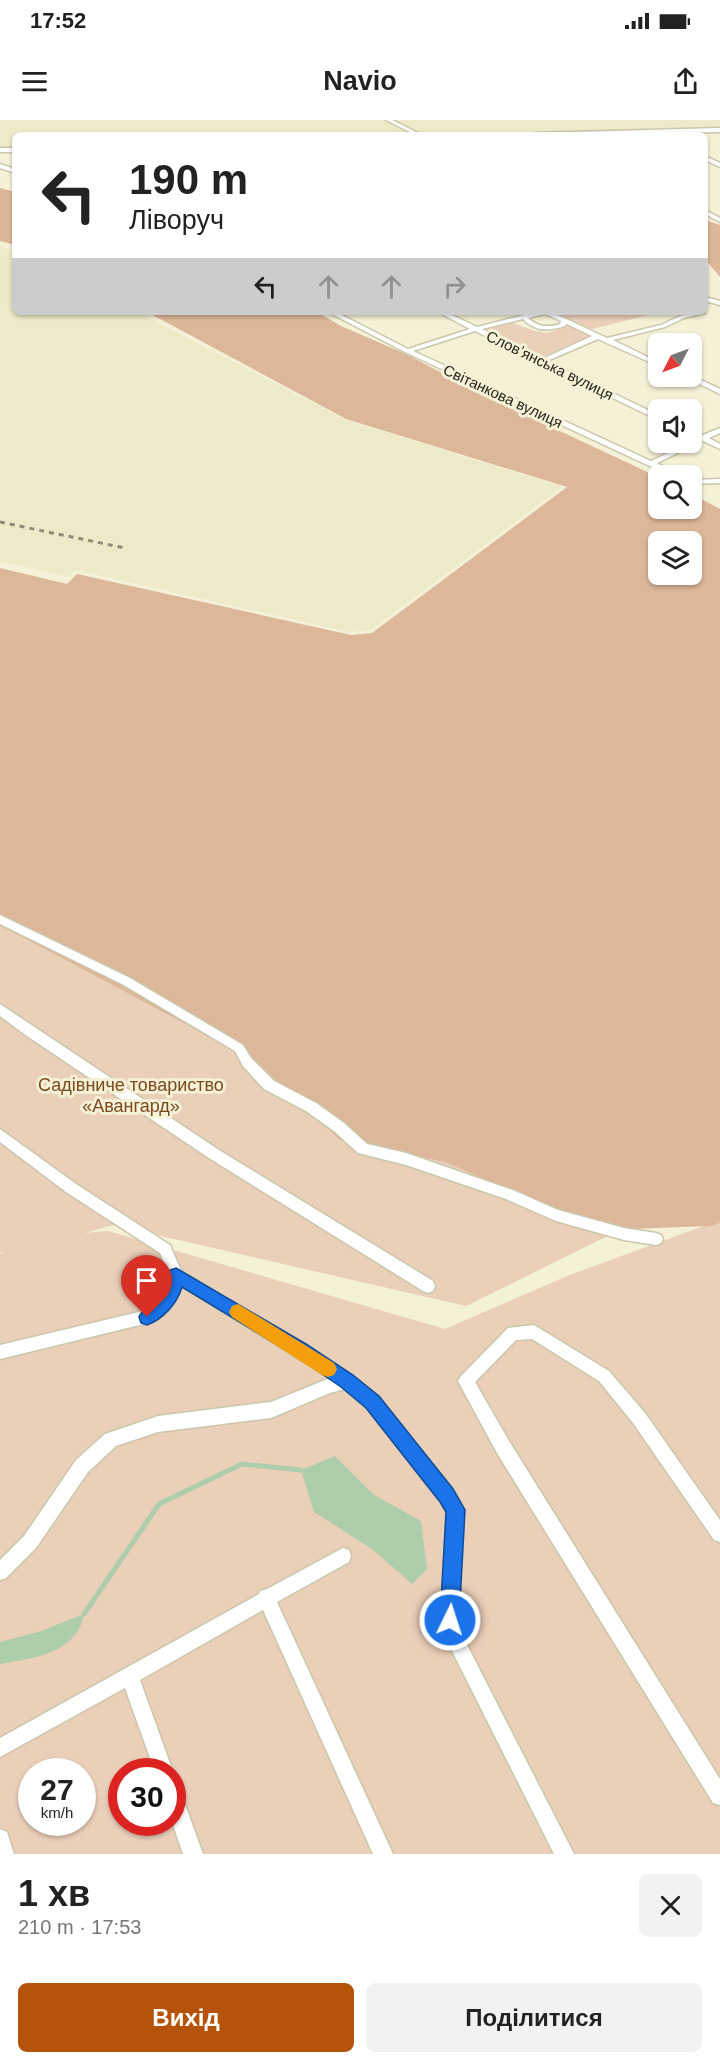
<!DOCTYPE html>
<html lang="uk">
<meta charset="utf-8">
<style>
body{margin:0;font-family:Helvetica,sans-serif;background:#f2f2f2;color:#222;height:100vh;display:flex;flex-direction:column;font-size:22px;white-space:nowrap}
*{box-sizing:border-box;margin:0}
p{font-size:20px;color:#767676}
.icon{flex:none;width:33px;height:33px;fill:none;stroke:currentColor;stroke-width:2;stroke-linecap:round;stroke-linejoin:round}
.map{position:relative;height:1734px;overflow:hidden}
.panel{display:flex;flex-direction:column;background:#fff;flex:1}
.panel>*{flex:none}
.guide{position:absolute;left:12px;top:12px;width:696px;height:183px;border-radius:9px;box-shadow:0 2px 4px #0004;background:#fff;color:#222;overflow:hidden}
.needle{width:39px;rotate:228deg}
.fabs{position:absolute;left:648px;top:213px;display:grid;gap:12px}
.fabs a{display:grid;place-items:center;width:54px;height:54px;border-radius:9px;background:#fff;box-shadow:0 2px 4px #0004;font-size:30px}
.speed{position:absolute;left:18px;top:1638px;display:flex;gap:12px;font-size:30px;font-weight:700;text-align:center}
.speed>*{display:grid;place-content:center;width:78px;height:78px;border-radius:50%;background:#fff;box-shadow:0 2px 4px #0004;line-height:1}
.speed small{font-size:15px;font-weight:400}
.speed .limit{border:9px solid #d22;background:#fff;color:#111}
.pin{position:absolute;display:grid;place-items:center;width:51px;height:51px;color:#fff;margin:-62px -26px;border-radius:50% 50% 50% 0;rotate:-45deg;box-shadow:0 0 6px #0007}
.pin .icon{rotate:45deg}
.me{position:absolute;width:66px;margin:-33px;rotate:4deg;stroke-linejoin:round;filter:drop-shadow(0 0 4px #0008)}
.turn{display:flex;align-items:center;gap:21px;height:126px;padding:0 18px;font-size:27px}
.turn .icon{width:78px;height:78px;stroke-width:2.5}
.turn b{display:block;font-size:42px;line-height:51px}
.lanes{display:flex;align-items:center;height:57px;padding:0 18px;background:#0003;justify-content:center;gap:30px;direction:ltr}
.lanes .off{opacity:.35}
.round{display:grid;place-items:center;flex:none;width:63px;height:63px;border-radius:9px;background:#f2f2f2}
.headline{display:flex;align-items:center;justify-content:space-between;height:102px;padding:0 18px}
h1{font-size:36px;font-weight:700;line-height:45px}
.action{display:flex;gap:12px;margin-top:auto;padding:12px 18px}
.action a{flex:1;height:69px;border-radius:9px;background:#b45309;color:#fff;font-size:24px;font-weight:700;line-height:69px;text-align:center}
.action a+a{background:#f2f2f2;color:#222}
.status{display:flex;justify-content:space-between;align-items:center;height:42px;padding:0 30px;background:#fff;direction:ltr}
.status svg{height:16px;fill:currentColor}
header{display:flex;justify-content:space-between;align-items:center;height:78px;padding:0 18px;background:#fff;font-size:27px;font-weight:700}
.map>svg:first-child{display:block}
.built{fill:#eee9c6}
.green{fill:#eacfb9;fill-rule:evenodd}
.forest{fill:#dcb799;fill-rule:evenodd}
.water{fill:#aecdaa}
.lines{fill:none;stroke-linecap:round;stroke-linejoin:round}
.stream{stroke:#aecdaa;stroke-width:5}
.street-casing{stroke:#cac7ac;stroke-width:3}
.secondary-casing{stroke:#cac7ac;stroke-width:3}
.street{fill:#fff;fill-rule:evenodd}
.secondary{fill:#fff;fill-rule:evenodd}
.rail{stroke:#8e8c79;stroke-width:3;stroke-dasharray:5 5;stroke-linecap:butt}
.route{fill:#1a73e8;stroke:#114b97;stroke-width:1.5}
.slow{fill:#f59e0b}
.labels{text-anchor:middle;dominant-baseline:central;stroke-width:6;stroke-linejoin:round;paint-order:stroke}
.far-street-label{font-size:15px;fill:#27261c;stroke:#f5f1d6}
.park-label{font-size:18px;fill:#7b4a1e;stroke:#f5f1d6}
</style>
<div class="status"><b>17:52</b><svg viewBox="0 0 49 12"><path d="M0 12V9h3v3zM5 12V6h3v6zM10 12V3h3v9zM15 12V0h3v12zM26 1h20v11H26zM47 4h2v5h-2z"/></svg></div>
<header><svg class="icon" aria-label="menu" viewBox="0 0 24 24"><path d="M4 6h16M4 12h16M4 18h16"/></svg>Navio<svg class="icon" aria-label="share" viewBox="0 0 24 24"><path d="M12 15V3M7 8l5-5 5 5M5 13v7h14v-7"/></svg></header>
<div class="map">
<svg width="720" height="1734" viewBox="0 0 720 1734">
<rect width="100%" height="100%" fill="#f5f1d6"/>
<g class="built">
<path d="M0 0H720V7L458 15H15V27H0Z"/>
<path d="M0 126 15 133V192H137L346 300 562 367 371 510 349 512 76 450 69 457 0 441Z"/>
</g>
<g class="green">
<path d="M552 192H661L592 209Z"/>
<path d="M513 203 535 211 548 213 568 206 592 216 542 237 486 210Z"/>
<path d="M0 761 650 1095 466 1186 113 1105 85 1113 108 1111 445 1209 567 1156 720 1100V1734H0V1134L5 1132 0 1133ZM32 1652H82V1702H32ZM122 1652H172V1702H122Z"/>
</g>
<g class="forest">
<path d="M0 68 15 72V125L0 121Z"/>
<path d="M705 100 720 105V157L705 139Z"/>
<path d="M147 192H317L341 206 408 235 487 277 658 357V388H692V374L720 389V1103L709 1106 604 1110 445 1042 340 1020 255 941 0 805V448L67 464 77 454 351 515 372 513 567 367 346 299ZM658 422H692V454H658Z"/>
</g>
<g class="water">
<path d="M335 1336 374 1375 421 1401 427 1449 412 1464 372 1429 314 1392 301 1350Z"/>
<path d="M84 1494C77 1534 33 1538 0 1544V1522L41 1511Z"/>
</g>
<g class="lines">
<path class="stream" d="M84 1494 159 1384 242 1344 301 1350"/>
<g class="street-casing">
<g id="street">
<path d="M386 0H392L422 15H416Z"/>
<path d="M705 36 720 43V47L705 40Z"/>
<path d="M0 44 15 49V53L0 48Z"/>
<path d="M705 90 720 98V102L705 94Z"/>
<path d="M705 177 720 181V185L705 181Z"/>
<path d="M705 191V193L684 198 665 207 613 220 658 242V246L598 219 547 241 658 295V300L475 211 413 231 651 341 692 322 697 318 692 316V311L703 315 720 308V313L709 318 720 324V329L703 321 657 343 682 356H671L405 232 328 192H336L408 229 470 209 438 192H446L477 207 536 192H551L607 218 661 205 680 196ZM545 194 561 201 560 204C548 208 538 207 528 198ZM523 199C535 212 549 211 565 206L567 204 592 216 542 239 482 209Z"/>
<path d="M683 256H692L720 269V274Z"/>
<path d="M720 359V363L692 364V360Z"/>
<path d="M0 795 130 858 243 925 251 938 274 961 316 983 344 1003 367 1024 406 1033 515 1071 558 1090 624 1108 656 1113 661 1115 663 1119 661 1123 656 1125 624 1120 556 1101 506 1079 406 1045 358 1033 334 1011 306 991 264 969 243 946 235 931 122 864 0 804Z"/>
<path d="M0 884 219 1030 433 1161 435 1166 433 1171 428 1173 423 1171 209 1038 24 914 0 896Z"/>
<path d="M0 1009 76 1064 170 1125 181 1151 305 1225 352 1256 377 1277 453 1369 464 1390 459 1500 463 1517 574 1734H554L446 1519 441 1500 448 1392 441 1381 367 1287 345 1269 330 1273 271 1298 158 1312 116 1326 88 1352 36 1428 6 1458 0 1460V1440L24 1416 76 1340 105 1314 158 1296 271 1282 330 1258 181 1166C177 1182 165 1193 152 1202L0 1239V1225L143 1191 156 1182 166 1168 169 1155 160 1133 66 1072 0 1022Z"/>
<path d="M534 1205 609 1251 645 1293 720 1400V1422L714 1420 633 1303 599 1261 532 1219 516 1220 475 1262 509 1321 720 1659V1685L713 1683 497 1333 458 1261 461 1256 508 1208Z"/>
<path d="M343 1428 349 1430 351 1436 349 1442 277 1482 393 1734H373L263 1490 140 1560 173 1652 172 1654V1652H155L125 1568 0 1637V1618L259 1474 260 1471 267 1469Z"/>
<path d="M172 1666 179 1668 203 1734H183L172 1702Z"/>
<path d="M0 1709 7 1712 14 1734H0Z"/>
</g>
</g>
<g class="secondary-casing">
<g id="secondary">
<path d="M720 8V12L530 15 534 13Z"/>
<rect x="0" y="28" width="15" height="4"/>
</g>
</g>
<use href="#street" class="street"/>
<use href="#secondary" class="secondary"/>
<path class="rail" d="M0 402 125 428"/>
</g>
<path class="route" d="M176 1148 306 1224 353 1255 379 1276 453 1369 465 1390 459 1500 456 1507 450 1510 443 1507 440 1500 446 1392 440 1382 366 1288 341 1267 294 1235 182 1167C177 1184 163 1199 147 1205L141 1203 139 1197C142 1189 150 1187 156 1181 165 1171 165 1161 170 1150Z"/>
<path class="slow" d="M238 1184 334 1243 337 1249 334 1255 328 1257 322 1255 232 1197 229 1192 232 1186Z"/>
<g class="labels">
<g class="far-street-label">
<text transform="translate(550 245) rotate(26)">Словʼянська вулиця</text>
<text transform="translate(503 276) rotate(25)">Світанкова вулиця</text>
</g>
<g class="park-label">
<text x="131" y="965">Садівниче товариство<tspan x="131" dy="21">«Авангард»</tspan></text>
</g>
</g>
</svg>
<div class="fabs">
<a><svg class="needle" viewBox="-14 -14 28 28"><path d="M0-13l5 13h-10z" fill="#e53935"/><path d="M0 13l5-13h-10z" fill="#767676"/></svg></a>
<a><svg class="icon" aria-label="sound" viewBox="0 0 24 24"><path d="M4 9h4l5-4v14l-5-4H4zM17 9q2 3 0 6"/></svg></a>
<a><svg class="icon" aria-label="search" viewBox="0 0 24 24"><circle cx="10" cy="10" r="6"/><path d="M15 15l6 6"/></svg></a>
<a><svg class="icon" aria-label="layers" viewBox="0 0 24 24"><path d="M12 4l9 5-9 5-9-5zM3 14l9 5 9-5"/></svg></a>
</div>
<div class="speed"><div>27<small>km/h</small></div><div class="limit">30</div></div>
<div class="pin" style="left:147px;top:1197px;background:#d93025"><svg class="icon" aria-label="arrive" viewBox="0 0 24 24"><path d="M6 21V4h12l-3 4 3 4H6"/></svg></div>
<svg class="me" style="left:450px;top:1500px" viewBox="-20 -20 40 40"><circle r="17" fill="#1a73e8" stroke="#fff" stroke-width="3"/><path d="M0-11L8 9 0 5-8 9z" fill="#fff"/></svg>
<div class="guide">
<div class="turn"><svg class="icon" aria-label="left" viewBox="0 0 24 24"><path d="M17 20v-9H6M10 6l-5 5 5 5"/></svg><div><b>190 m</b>Ліворуч</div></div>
<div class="lanes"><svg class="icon" aria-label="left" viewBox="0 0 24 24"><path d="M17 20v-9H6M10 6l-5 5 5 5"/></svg><svg class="icon off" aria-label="ahead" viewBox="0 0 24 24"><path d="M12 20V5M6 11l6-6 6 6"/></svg><svg class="icon off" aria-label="ahead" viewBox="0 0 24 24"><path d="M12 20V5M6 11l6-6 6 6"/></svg><svg class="icon off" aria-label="right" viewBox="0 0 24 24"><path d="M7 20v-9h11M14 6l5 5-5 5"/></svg></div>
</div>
</div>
<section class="panel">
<div class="headline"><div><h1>1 хв</h1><p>210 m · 17:53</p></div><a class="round"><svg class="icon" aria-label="close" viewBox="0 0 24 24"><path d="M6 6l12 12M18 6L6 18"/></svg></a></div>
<div class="action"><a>Вихід</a><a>Поділитися</a></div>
</section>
